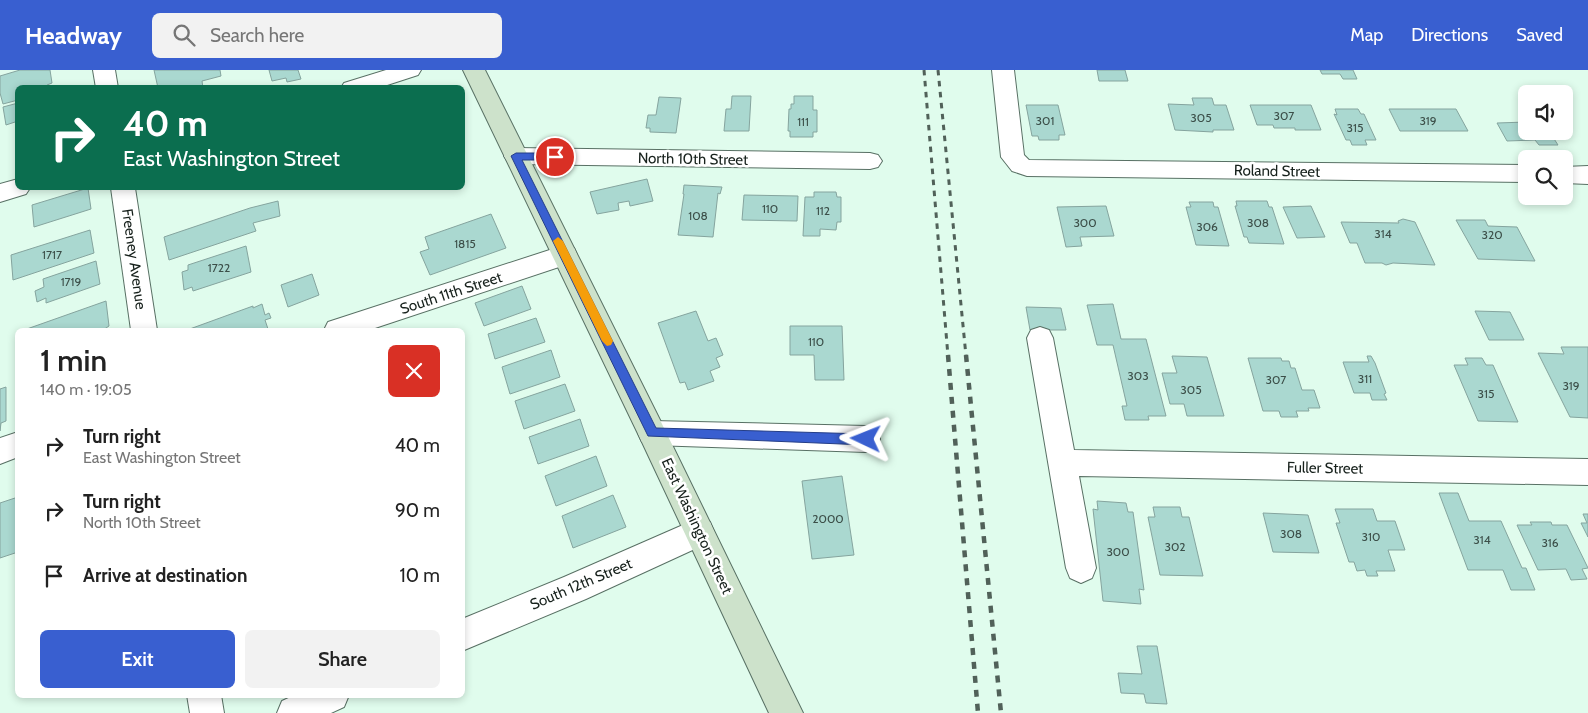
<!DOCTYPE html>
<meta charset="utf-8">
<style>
body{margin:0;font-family:Cabin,sans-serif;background:#f2f2f2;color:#222;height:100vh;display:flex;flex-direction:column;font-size:19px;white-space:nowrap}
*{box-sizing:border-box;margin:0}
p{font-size:16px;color:#767676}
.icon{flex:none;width:28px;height:28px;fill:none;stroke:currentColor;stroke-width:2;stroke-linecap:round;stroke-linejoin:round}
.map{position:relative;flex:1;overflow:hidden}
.panel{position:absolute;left:15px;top:258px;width:450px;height:370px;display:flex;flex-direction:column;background:#fff;border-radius:8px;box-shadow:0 2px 8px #0003}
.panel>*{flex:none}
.banner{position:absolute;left:15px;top:15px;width:450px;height:105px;border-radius:8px;box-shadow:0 2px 8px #0003;background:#0b6e4f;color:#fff;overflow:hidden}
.controls{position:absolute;left:1518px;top:15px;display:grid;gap:10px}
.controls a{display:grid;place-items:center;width:55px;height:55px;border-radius:8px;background:#fff;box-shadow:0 2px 8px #0003;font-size:25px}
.pin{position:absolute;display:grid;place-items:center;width:42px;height:42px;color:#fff;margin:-21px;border:2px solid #fff;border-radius:50%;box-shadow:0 1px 5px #0007}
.me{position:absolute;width:55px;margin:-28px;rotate:272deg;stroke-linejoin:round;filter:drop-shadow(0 0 4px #0008)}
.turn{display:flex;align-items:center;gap:18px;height:105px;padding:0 25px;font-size:22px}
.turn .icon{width:65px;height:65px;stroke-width:2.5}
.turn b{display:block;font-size:35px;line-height:42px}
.round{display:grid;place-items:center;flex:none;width:52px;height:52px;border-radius:8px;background:#f2f2f2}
.headline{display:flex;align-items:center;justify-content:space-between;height:85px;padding:0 25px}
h1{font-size:30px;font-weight:600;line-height:38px}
.primary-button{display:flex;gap:10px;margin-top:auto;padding:10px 25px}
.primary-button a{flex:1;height:58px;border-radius:8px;background:#395fd0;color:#fff;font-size:20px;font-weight:600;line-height:58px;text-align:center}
.primary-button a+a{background:#f2f2f2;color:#222}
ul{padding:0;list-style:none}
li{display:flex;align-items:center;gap:15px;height:65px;padding:0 25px}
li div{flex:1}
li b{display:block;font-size:19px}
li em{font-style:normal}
header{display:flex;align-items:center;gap:30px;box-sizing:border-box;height:70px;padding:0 25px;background:#395fd0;color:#fff}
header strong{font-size:24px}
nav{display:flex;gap:28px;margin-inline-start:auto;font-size:18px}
.search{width:350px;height:45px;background:#f2f2f2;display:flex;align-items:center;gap:12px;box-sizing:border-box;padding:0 18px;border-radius:8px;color:#767676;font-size:19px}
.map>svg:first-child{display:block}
.building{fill:#aad8d0;stroke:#85a49e}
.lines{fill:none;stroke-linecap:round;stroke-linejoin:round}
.street-casing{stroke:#587064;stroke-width:2}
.secondary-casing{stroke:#587064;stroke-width:2}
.street{fill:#fff;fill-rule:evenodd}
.secondary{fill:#cde2cb;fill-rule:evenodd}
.rail-far1{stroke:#516159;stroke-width:3;stroke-dasharray:5.5 5.5;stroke-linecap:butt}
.rail{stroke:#516159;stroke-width:4.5;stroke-dasharray:7 7;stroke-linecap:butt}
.route{fill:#395fd0;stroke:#253e87}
.slow{fill:#f59e0b}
.labels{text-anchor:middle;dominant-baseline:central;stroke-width:5;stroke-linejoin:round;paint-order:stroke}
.number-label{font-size:12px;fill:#3c4f49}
.street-label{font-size:15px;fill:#17211c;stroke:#fff}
</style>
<header>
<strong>Headway</strong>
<div class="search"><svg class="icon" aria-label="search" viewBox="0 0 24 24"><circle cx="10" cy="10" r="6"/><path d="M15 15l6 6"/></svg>Search here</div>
<nav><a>Map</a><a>Directions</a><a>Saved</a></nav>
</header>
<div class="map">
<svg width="1588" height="643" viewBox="0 0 1588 643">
<rect width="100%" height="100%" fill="#e0fced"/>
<g class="building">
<path d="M20 0H50L52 13 47 15V18H18V30L3 34 0 23V6Z"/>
<path d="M154 0H220L221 6 202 11 203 18H158Z"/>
<path d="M269 0H298L301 9 287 12 286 8 272 11Z"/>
<path d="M1097 0H1125L1128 11H1099Z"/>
<path d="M1320 0H1353L1357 9H1343L1340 4H1322Z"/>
<path d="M732 26H751L749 61H724L726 39H731Z"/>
<path d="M794 26H813V40H817V62H813V67H790V61H788L789 39H791V34H794Z"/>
<path d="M659 27 681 28 676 63 650 62V58H646L648 45H656Z"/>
<path d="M1192 28H1212L1214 35H1226L1234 60H1213V62L1175 60 1168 34 1194 35Z"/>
<path d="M18 33V51L6 55 3 37Z"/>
<path d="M1026 35H1058L1065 65H1059V70H1039L1038 66H1032Z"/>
<path d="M1250 35H1311L1321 60H1295V58H1274L1273 55H1257Z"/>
<path d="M1335 39H1358L1361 44H1364L1376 70H1365L1367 75H1352L1350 70H1346L1334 44 1337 45Z"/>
<path d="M1389 39H1456L1468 61H1400Z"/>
<path d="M1526 52V61H1549L1558 75H1539L1535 70 1507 71 1497 53Z"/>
<path d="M647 109 653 131 630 136 629 131 618 133 619 140 597 144 590 122Z"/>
<path d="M684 115 722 117 720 124 718 123 713 167 678 165 684 124H683Z"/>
<path d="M88 118 91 139 34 157 32 135Z"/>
<path d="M814 122H836L837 127H841V152H837L836 160 820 159V166H803L805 127H814Z"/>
<path d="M744 125 798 126 797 151 742 150Z"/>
<path d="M278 131 280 146 253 153 256 161 169 190 164 167 250 138Z"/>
<path d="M1236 131H1267L1269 137H1272L1284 174 1249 173 1247 167H1244L1235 136H1237Z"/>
<path d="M1189 132H1213L1214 137H1218L1229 176 1196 175 1186 137H1191Z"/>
<path d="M1106 136 1114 166 1080 167 1082 176 1066 177 1057 137Z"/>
<path d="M1311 136 1325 167 1297 168 1283 137Z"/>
<path d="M491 144 506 178 430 205 420 182 429 179 425 167Z"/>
<path d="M1403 149 1415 152 1435 195 1393 193 1386 195 1382 193H1365L1357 173H1350L1341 152 1399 153 1398 151Z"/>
<path d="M1456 150H1485L1488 156 1517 157 1535 191 1478 189Z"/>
<path d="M90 160 94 183 13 210 11 185Z"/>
<path d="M246 176 251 202 193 221 192 217 184 220 182 202 188 200V195Z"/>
<path d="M96 191 100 214 46 233V228L37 232 35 221 44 217 43 209Z"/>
<path d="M312 204 319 225 288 237 281 215Z"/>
<path d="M522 216 531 239 484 256 475 233Z"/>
<path d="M106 231 109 256 103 260H24Z"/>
<path d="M262 234 265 245 269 243 271 248 265 250 268 259 265 260H187L253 236V238Z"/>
<path d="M1113 234 1121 269H1146L1166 346H1148L1149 350H1125L1122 336H1127L1113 275H1097L1087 235Z"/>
<path d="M1026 237 1061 238 1066 260H1030Z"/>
<path d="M696 241 708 271 716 268 723 285 716 288 720 297 710 301 714 311 688 320 685 312 680 313 658 253Z"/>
<path d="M1475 241 1510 242 1524 270H1489Z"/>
<path d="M536 248 545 272 495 289 488 264Z"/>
<path d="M790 256H842L844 310H815L814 285H790Z"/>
<path d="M1561 277H1588V348L1570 347 1538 283 1564 284Z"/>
<path d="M551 280 560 307 510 324 502 297Z"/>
<path d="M1172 286 1207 287 1224 346H1187L1184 334H1170L1162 303H1177Z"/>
<path d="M1367 286H1371L1375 293 1386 323 1384 324 1387 330H1372L1370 323H1354L1343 292H1369Z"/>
<path d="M1248 288H1281L1282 291H1289L1291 298H1295L1302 320H1314L1320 338H1308L1309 341H1296L1298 347H1281L1279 341H1263Z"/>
<path d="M1465 288H1482L1486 295H1493L1518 352 1478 351 1454 295H1468Z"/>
<path d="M565 314 575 341 524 359 515 331Z"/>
<path d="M6 317V351L1 353 0 361V319Z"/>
<path d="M580 349 589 376 538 394 529 367Z"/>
<path d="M596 386 607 416 556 436 545 406Z"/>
<path d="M842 406 854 485 812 489 802 411Z"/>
<path d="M1439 423H1458L1469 451H1501L1522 498H1526L1535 520H1511L1503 500H1468Z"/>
<path d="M613 425 626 457 573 478 562 446Z"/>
<path d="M18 427V482L0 488V433Z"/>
<path d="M1097 431 1126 433 1128 442H1133L1144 520 1139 519 1141 534 1103 531 1093 439 1098 440Z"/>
<path d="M1153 437H1180L1182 447H1189L1203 506 1160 505 1148 447H1155Z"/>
<path d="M1335 439H1373L1377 451H1395L1405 480H1388L1395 501H1376L1378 506H1367L1365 500 1357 501 1354 492H1349L1336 453H1340Z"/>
<path d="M1263 443 1308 445 1319 483 1273 482Z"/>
<path d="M1583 444H1588V467L1581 453H1587Z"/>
<path d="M1530 452H1551L1552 455H1567L1588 498 1582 499 1587 509 1571 510 1566 499 1538 500 1517 455H1532Z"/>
<path d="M1137 576H1157L1167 634 1146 633 1144 624 1121 623 1118 603 1142 604Z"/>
</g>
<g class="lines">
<g class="street-casing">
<g id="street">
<path d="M93 0H115L118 18H96Z"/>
<path d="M386 0H421L418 5 378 18H341L344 13Z"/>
<path d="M992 0H1014L1024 85 1029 90 1526 95V112L1027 106 1012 101 1001 87Z"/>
<path d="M516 78 870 83 878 85 882 91 878 97 870 99 516 94 508 92 504 86 508 80Z"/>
<path d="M1588 96V114L1564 113V97Z"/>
<path d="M18 109V118H30L26 124 0 132V114Z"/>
<path d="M111 118H135L157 260H131Z"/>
<path d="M565 175 574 178 577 185 574 192 369 260H324L328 252Z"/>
<path d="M1040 257 1049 260 1053 268 1074 380 1588 389V415L1079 406 1096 498 1092 508 1081 513 1070 508 1066 498 1027 268 1031 260Z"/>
<path d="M652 351 866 356 876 360 880 369 876 378 866 382 652 375 642 372 638 363 642 354Z"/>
<path d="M18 362V387L0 394V368Z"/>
<path d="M699 448 710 452 714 462 710 472 586 529 462 581V549L564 507Z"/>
<path d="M187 625H221L224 643H190Z"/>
<path d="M295 625H349L344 637 331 643H277L282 631Z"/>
</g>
</g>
<g class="secondary-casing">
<path id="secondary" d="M463 0H485L662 354 803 643H769L641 370Z"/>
</g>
<use href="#street" class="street"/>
<use href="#secondary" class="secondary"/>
<g class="rail-far1">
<path d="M924 0 948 286"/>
<path d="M938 0 966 286"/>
</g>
<g class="rail">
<path d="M948 285 978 643"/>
<path d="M966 285 1001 643"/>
</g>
</g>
<path class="route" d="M516 83H555L560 87 555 90H522L656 358 866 364 870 366 871 369 870 373 866 375 648 366 511 86Z"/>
<path class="slow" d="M558 167 563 171 613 271 611 275 607 276 602 271 553 171Z"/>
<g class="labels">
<g class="number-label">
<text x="1284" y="45">307</text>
<text x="1201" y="47">305</text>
<text x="1045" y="50">301</text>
<text x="1428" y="50">319</text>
<text x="803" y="51">111</text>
<text x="1355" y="57">315</text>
<text x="770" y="138">110</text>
<text x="823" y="140">112</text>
<text x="698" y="145">108</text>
<text x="1085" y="152">300</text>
<text x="1258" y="152">308</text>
<text x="1207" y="156">306</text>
<text x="1383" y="163">314</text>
<text x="1492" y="164">320</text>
<text x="465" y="173">1815</text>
<text x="52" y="184">1717</text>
<text x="219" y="197">1722</text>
<text x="71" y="211">1719</text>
<text x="816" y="271">110</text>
<text x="1138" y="305">303</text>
<text x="1365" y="308">311</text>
<text x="1276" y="309">307</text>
<text x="1571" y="315">319</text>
<text x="1191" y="319">305</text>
<text x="1486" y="323">315</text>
<text x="828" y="448">2000</text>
<text x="1291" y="463">308</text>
<text x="1371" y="466">310</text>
<text x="1482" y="469">314</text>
<text x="1550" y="472">316</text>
<text x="1175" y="476">302</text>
<text x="1118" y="481">300</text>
</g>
<g class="street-label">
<text transform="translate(693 89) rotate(1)">North 10th Street</text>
<text transform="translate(1277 101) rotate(1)">Roland Street</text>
<text transform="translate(134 189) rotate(82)">Freeney Avenue</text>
<text transform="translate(451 223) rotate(-18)">South 11th Street</text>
<text transform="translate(1325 398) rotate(1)">Fuller Street</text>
<text transform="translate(697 456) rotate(65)">East Washington Street</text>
<text transform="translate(581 514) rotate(-23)">South 12th Street</text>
</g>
</g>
</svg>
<div class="controls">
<a><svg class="icon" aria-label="sound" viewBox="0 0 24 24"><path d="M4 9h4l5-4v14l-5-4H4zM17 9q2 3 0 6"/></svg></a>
<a><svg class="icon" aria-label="search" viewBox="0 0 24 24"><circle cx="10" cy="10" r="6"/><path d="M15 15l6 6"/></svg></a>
</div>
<div class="pin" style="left:555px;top:87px;background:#d93025"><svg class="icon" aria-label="arrive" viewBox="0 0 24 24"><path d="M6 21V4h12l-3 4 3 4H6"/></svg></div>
<svg class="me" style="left:866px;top:369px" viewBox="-20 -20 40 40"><path d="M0-17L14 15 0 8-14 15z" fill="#395fd0" stroke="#fff" stroke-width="4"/></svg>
<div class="banner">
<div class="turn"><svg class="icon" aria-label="right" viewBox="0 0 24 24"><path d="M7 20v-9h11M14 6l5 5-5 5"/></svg><div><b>40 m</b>East Washington Street</div></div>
</div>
<section class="panel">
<div class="headline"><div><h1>1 min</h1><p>140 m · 19:05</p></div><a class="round" style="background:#d93025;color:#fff"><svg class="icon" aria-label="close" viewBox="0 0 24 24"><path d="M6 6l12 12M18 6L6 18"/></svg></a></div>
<ul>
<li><svg class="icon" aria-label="right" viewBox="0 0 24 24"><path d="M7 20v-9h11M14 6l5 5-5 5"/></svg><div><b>Turn right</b><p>East Washington Street</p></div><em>40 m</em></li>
<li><svg class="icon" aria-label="right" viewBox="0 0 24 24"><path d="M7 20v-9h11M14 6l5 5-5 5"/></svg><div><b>Turn right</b><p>North 10th Street</p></div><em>90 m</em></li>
<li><svg class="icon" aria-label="arrive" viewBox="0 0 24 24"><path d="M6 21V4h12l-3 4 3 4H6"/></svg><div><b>Arrive at destination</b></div><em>10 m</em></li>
</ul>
<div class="primary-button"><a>Exit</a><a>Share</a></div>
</section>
</div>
